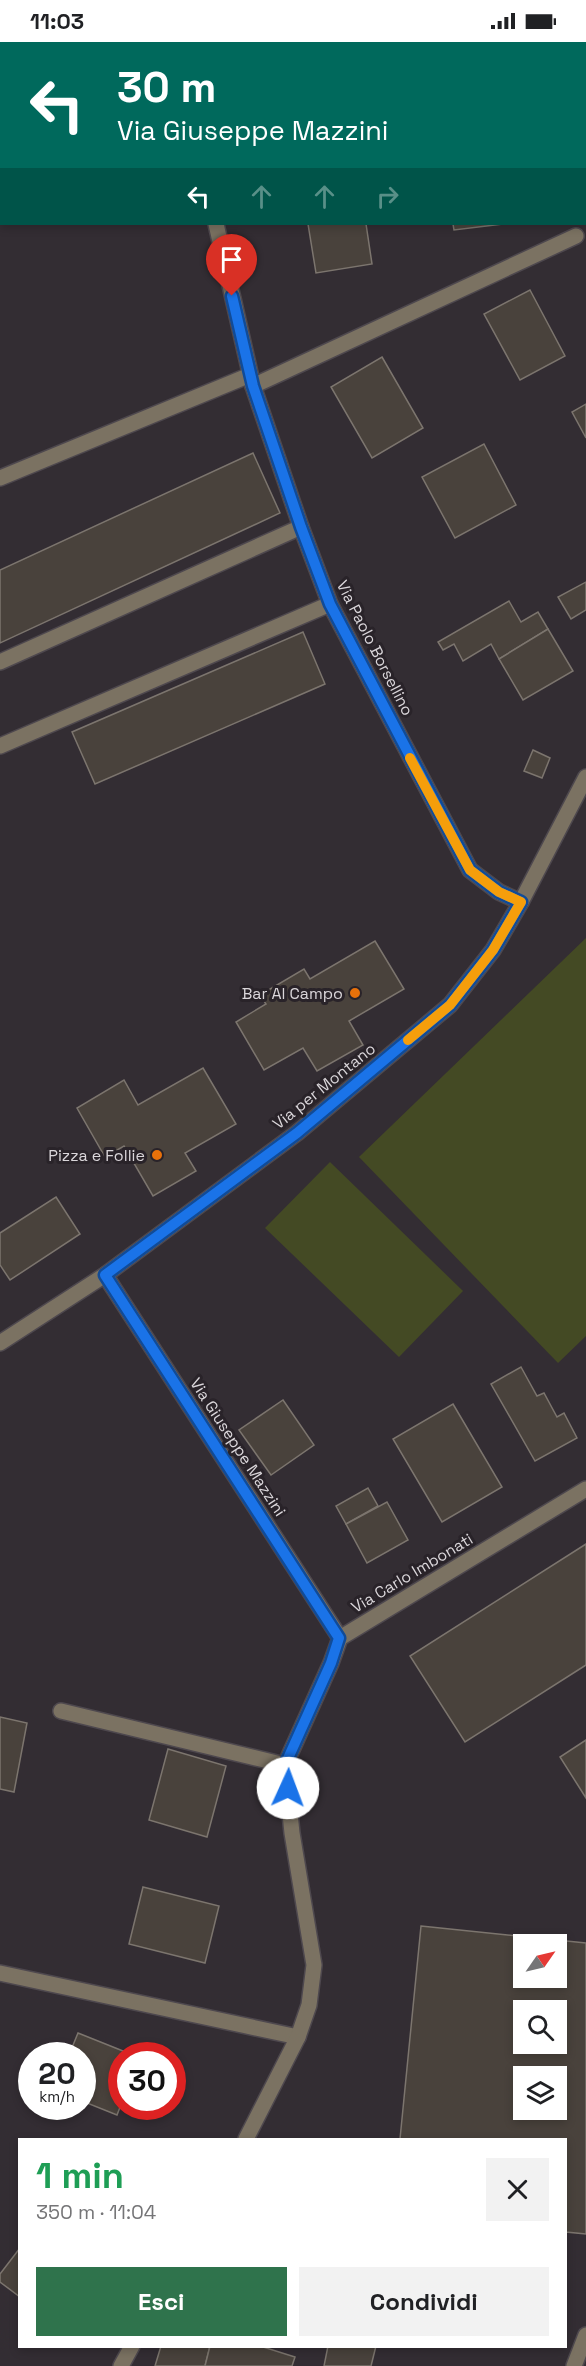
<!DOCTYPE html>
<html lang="it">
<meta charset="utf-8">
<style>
body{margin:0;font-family:"Space Grotesk",sans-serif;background:#f2f2f2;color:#202124;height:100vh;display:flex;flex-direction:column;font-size:22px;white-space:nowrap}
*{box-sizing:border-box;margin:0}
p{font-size:20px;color:#757577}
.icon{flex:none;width:33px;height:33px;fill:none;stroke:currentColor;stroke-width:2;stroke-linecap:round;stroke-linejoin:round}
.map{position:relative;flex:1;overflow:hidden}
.side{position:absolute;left:18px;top:2096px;width:549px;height:210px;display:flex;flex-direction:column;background:#fff;border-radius:0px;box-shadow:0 3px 9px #0003}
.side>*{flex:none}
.top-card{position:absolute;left:0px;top:0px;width:586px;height:183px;box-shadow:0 3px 9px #0003;background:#00695c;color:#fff;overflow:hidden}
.needle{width:39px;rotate:56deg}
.buttons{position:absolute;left:513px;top:1892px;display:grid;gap:12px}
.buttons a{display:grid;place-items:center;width:54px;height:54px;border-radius:0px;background:#fff;box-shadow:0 3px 9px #0003;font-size:30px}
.speed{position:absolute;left:18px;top:2000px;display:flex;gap:12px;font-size:30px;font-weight:700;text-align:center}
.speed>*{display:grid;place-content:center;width:78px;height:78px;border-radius:50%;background:#fff;box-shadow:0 3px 9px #0003;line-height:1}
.speed small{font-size:15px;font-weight:400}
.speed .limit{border:9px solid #d22;background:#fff;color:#111}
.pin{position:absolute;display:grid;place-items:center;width:51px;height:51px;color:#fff;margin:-62px -26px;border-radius:50% 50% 50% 0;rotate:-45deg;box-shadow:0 0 6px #0007}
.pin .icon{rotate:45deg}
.me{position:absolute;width:66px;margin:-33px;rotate:2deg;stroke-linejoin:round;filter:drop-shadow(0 0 4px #0008)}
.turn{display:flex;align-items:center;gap:21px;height:126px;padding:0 18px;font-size:27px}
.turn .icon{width:78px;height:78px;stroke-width:2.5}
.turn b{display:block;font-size:42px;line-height:51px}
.lanes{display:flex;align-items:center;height:57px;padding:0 18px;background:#0003;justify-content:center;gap:30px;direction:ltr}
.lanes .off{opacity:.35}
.round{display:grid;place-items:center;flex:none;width:63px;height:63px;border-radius:0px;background:#f2f2f2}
.summary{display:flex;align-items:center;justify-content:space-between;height:102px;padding:0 18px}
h1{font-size:36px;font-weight:600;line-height:45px;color:#1e9e55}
.cta{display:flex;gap:12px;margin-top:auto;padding:12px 18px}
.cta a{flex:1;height:69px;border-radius:0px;background:#2f734c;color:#fff;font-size:24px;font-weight:600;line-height:69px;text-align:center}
.cta a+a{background:#f2f2f2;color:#202124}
.status{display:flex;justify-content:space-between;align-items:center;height:42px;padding:0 30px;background:#fff;direction:ltr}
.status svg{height:16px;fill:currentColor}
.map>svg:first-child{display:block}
.green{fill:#444a24}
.building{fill:#49423c;stroke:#7c756e;stroke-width:1.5;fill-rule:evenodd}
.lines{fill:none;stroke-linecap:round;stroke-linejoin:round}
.minor-casing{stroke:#4e484e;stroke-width:18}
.minor{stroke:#7b7262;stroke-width:15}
.route-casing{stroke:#114b97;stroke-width:15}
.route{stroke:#1a73e8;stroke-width:10}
.slow{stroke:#f59e0b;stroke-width:10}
.food-dot{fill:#e8710a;stroke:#292329;stroke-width:2}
.labels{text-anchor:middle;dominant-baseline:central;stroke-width:6;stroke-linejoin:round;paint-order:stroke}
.street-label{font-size:16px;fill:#dad6da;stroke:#292329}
.poi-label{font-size:16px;fill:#dad6da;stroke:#292329;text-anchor:end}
</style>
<div class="status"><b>11:03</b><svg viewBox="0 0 49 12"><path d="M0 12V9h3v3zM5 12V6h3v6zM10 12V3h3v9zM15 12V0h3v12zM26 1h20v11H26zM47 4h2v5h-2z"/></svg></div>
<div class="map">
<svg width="586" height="2324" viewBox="0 0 586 2324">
<rect width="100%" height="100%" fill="#332d33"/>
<g class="green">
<path d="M586 896V1294L558 1321 359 1115Z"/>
<path d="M330 1120 463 1249 399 1315 265 1186Z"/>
</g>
<g class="building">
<rect x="430" y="0" width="73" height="2"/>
<path d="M308 182H366L372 222 316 231Z"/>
<path d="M453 182H503L454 188Z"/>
<path d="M530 248 565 314 520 338 484 272Z"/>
<path d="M382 315 423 386 372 416 331 345Z"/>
<path d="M586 362V396L572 370Z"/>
<path d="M484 402 516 463 455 496 422 435Z"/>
<path d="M253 411 280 471 0 601V528Z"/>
<path d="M586 540V568L571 577 558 555Z"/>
<path d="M509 559 521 580 538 570 548 587 499 617 491 602 463 619 454 602 443 608 438 600Z"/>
<path d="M548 587 573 629 523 658 499 617Z"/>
<path d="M303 590 325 642 95 742 72 690Z"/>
<path d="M533 708 550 716 542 736 524 729Z"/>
<path d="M375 899 404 947 349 979 363 1003 317 1029 303 1006 264 1028 236 980 266 962 260 953 304 927 310 937Z"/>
<path d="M203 1026 236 1082 185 1111 196 1129 153 1154 124 1104 105 1115 77 1066 124 1038 138 1063Z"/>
<path d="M56 1155 80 1192 10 1238 0 1223V1191Z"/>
<path d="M521 1325 537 1354 544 1351 557 1375 564 1371 577 1396 535 1419 491 1342Z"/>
<path d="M283 1358 314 1403 271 1433 239 1388Z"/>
<path d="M453 1362 502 1445 442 1480 393 1397Z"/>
<path d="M368 1446 378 1464 346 1482 336 1464Z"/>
<path d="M387 1460 408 1498 367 1521 346 1482Z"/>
<path d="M586 1502V1623L465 1700 410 1614Z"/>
<path d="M0 1675 27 1681 14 1750 0 1747Z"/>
<path d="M586 1698V1756L560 1715Z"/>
<path d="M168 1707 226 1724 207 1795 149 1778Z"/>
<path d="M143 1845 219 1864 205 1921 129 1902Z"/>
<path d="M421 1884 586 1901V2192L566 2190V2097H400ZM524 1902H556V1935H524ZM524 1968H556V2001H524ZM524 2034H556V2067H524Z"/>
<path d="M78 1991 133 2013H122V2060L117 2073 82 2059V2013H69Z"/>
<path d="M20 2206V2255L0 2240V2232Z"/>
<path d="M161 2304H210L205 2324H155Z"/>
<path d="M210 2304H260L295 2315 292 2324H205Z"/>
<path d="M328 2304H376L371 2324H324Z"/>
</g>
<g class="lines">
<g class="minor-casing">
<g id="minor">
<path d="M202 2V0"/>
<path d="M216 182 253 344 301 485 330 562 470 828 499 850 521 860"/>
<path d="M253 344 576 194"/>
<path d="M0 436 250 333"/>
<path d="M0 620 301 485"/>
<path d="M0 704 330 562"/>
<path d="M105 1233 340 1596"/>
<path d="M0 1301 105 1233 297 1091 450 963 493 908 521 860 586 735"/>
<path d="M61 1669 285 1723"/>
<path d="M0 1931 298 1995"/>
<path d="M246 2097 298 1995 309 1963 314 1923 292 1791 285 1723 331 1621 340 1596 586 1447"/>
<path d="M121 2324 132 2304"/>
<path d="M574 2324 586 2293"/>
</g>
</g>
<use href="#minor" class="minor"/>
</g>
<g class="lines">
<g class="route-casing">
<path id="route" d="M232 254 253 344 301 485 330 562 470 828 499 850 521 860 493 908 450 963 297 1091 105 1233 339 1596 331 1621 285 1723 288 1746"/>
</g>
<use href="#route" class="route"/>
<path class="slow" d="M408 998 450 963 493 908 521 860 499 850 470 828 410 716"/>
</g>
<g class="food-dot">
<circle cx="355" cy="951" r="6"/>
<circle cx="157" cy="1113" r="6"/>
</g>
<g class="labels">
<g class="street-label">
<text transform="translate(375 606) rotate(63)">Via Paolo Borsellino</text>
<text transform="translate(324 1044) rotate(-39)">Via per Montano</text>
<text transform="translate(238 1405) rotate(57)">Via Giuseppe Mazzini</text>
<text transform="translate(412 1531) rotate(-31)">Via Carlo Imbonati</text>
</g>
<g class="poi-label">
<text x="343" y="951">Bar Al Campo</text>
<text x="145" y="1113">Pizza e Follie</text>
</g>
</g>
</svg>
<div class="buttons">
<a><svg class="needle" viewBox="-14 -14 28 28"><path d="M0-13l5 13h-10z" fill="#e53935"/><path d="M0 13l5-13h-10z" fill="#757577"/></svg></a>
<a><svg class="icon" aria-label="search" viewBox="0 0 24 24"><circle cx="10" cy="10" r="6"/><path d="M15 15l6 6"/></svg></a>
<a><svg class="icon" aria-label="layers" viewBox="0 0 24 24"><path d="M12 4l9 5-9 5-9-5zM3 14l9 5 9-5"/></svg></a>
</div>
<div class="speed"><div>20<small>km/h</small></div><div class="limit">30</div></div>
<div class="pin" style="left:232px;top:254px;background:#d93025"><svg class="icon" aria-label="arrive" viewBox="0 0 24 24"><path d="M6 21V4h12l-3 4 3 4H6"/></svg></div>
<svg class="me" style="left:288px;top:1746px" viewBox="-20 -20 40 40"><circle r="19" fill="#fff"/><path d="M0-13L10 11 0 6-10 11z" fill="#1a73e8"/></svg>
<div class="top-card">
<div class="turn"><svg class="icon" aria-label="left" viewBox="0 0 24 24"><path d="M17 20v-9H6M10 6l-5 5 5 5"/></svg><div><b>30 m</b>Via Giuseppe Mazzini</div></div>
<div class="lanes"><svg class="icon" aria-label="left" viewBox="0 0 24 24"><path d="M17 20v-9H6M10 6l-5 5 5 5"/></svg><svg class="icon off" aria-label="ahead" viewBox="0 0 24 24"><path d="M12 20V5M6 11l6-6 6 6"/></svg><svg class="icon off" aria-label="ahead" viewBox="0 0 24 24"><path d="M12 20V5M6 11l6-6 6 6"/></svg><svg class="icon off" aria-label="right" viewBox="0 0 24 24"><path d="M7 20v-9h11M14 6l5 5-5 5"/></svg></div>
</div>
<section class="side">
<div class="summary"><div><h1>1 min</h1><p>350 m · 11:04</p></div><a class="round"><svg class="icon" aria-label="close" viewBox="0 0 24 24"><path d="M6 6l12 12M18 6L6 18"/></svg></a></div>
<div class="cta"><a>Esci</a><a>Condividi</a></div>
</section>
</div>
